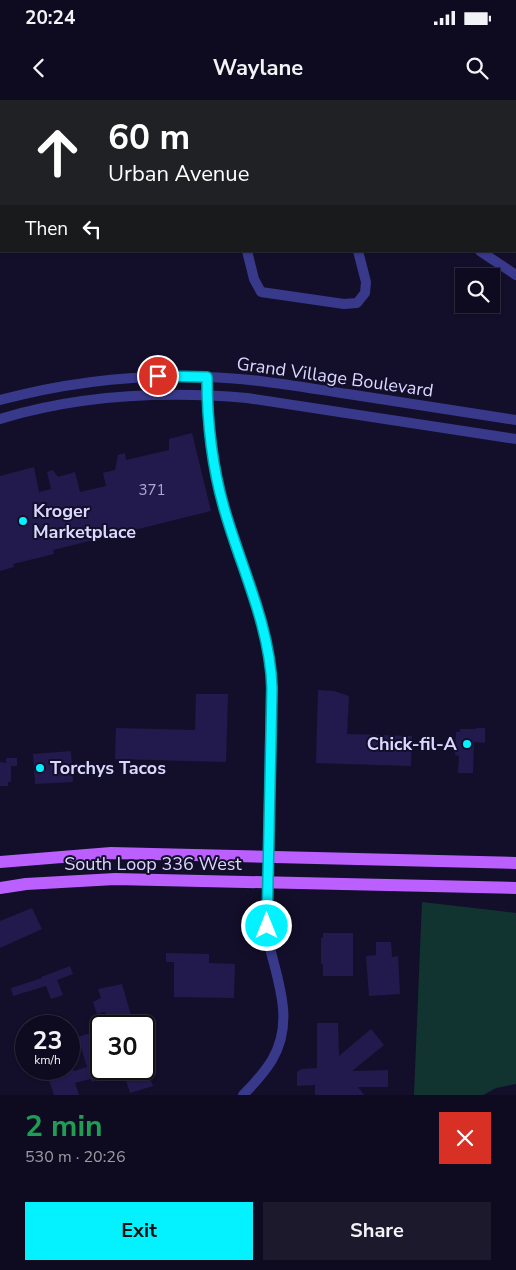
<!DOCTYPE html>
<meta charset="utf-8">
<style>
body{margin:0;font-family:"Nunito Sans",sans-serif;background:#1c192d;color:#f1f3f6;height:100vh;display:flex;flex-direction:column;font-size:19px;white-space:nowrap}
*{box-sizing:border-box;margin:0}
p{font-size:16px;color:#9b9ba5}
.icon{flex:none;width:28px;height:28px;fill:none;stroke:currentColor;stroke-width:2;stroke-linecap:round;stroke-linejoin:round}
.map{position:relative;height:995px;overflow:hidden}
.side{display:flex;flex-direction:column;background:#0e0b20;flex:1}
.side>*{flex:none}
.banner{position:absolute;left:0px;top:0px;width:516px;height:152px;box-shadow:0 1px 4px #0004,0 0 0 1px #2e2b3e;background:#202124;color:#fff;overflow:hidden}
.tools{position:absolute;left:455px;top:168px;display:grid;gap:10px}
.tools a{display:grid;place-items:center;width:45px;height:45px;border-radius:0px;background:#0e0b20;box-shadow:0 1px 4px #0004,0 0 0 1px #2e2b3e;font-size:25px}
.speed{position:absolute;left:15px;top:915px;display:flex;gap:10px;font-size:25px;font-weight:700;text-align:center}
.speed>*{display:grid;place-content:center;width:65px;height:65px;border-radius:50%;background:#0e0b20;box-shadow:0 1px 4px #0004,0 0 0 1px #2e2b3e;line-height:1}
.speed small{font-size:12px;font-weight:400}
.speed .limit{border:2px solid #111;border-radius:8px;background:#fff;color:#111}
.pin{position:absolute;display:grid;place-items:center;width:42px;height:42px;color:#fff;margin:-21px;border:2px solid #fff;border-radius:50%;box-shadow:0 1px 5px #0007}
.me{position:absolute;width:55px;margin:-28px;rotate:0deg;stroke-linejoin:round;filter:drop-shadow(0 0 4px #0008)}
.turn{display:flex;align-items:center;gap:18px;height:105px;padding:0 25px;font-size:22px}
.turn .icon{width:65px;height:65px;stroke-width:2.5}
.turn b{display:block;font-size:35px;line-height:42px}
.then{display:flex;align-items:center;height:48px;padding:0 25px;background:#0003;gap:10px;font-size:19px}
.round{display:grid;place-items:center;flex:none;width:52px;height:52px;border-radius:0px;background:#1c192d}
.head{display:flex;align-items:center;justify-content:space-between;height:85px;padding:0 25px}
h1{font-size:30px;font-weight:700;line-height:38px;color:#1e9e55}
.primary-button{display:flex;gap:10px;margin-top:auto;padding:10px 25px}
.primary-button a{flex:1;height:58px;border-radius:0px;background:#04f1ff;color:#111;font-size:20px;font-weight:700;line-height:58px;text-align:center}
.primary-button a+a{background:#1c192d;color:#f1f3f6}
.status{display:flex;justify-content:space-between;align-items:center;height:35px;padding:0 25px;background:#0e0b20;direction:ltr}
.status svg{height:14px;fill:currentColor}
header{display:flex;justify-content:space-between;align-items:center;height:65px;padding:0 25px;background:#0e0b20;font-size:22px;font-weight:700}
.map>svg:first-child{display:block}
.green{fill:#123431}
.building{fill:#221a4c}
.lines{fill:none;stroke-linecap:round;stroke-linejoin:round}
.minor{stroke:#38398b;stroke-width:10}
.major{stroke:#bc5fff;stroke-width:12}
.route-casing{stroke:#039da6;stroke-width:12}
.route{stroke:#04f1ff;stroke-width:9}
.poi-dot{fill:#04f1ff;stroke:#130f2a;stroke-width:2}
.labels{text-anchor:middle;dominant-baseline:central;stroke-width:4;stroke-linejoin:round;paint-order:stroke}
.number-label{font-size:15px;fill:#ada8d2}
.street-label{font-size:18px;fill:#dbd8ff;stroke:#130f2a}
.poi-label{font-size:18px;font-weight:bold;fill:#dbd8ff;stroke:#130f2a;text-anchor:start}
</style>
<div class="status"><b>20:24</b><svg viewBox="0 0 49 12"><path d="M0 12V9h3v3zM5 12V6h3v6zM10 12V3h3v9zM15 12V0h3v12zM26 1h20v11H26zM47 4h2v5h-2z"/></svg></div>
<header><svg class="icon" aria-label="back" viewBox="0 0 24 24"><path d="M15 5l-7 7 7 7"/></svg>Waylane<svg class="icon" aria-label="search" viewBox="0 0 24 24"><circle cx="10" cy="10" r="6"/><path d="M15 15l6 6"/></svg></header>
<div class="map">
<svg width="516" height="995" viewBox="0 0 516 995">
<rect width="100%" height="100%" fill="#130f2a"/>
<path class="green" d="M422 802 516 813V984L496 988 483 995H414Z"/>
<g class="building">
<path d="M192 333 211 411 53 450 54 454 13 464 14 467 0 471V376L34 367 39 392 51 389 47 372 53 370 58 377 75 372 80 392 106 386 103 373 115 370 118 355 125 353 126 360 169 350V339Z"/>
<path d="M318 590 334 591 349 596 347 634 412 636 411 666 316 663Z"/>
<path d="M196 594H228L226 662 115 659 116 628 195 630Z"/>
<path d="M476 628H485V643L474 642 473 673H458L459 656 455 655 456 632H460V629H476Z"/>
<path d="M71 651 73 682 35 684 33 654Z"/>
<path d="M6 658H17V666H11V682H8V686H0V662L6 663Z"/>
<path d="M32 808 42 829 0 848V821Z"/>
<path d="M323 833H353V876H323V864H321V838H323Z"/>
<path d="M376 842H391L392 857 398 856 400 894 369 896 366 856 376 855Z"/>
<path d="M166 853 209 854V863L235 864 234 898 174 897V862H166Z"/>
<path d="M70 866 73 874 57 880 63 895 51 899 46 886 13 896 11 888 42 878 41 877Z"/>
<path d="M122 884 134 926H111L105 912 97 914 93 902 101 898 98 889Z"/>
<path d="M317 923H338L339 956 371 929 384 945 352 971 388 970V987H358L364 995H315V985L297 986V972L302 969 317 968Z"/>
<path d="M93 932 101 960V969H147L153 986 130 993 123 971 92 982 90 979 75 983 79 995H54L45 969H73L74 971 87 967 78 937Z"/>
</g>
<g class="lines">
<g class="minor">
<path d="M352 0 361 1"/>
<path d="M227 1V0"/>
<path d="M330 1V0"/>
<path d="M404 1V0"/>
<path d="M247 151 254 179 261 192 344 204 357 203 365 193 366 182 358 151"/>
<path d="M480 151 516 175"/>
<path d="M207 277C207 321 213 364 224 407L263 526 271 572 267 813C267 825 268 837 270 848 279 885 294 923 272 960 264 973 254 984 243 995"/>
<path d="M0 300C67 282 136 274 206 277 253 278 301 287 348 294 404 303 460 311 516 320"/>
<path d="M0 319C79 295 165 291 247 298L516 339"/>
</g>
<g class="major">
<path d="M0 762 111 753 516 763"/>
<path d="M0 788 26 784 115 779 516 788"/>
</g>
</g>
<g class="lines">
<g class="route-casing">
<path id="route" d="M158 276 207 277C207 321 212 366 224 408 241 468 270 525 272 588L267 826"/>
</g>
<use href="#route" class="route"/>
</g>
<g class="poi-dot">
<circle cx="23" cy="421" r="5"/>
<circle cx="467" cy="644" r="5"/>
<circle cx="40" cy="668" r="5"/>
</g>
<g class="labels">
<g class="number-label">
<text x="152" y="390">371</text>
</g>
<g class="street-label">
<text transform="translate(335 277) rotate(8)">Grand Village Boulevard</text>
<text x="153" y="764">South Loop 336 West</text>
</g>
<g class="poi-label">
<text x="33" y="411">Kroger<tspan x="33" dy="21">Marketplace</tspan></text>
<text x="457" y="644" text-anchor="end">Chick-fil-A</text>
<text x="50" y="668">Torchys Tacos</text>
</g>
</g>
</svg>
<div class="tools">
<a><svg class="icon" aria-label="search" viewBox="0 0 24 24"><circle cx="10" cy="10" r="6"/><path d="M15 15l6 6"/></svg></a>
</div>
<div class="speed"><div>23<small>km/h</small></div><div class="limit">30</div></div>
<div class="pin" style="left:158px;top:276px;background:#d93025"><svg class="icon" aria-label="arrive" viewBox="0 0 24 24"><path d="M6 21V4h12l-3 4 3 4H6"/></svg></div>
<svg class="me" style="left:267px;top:826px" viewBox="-20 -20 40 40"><circle r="17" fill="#04f1ff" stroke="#fff" stroke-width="3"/><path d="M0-11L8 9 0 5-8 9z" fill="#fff"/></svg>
<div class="banner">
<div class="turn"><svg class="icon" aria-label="ahead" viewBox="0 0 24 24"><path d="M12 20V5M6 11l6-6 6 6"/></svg><div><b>60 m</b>Urban Avenue</div></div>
<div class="then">Then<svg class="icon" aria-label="left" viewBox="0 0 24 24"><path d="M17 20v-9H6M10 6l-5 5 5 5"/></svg></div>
</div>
</div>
<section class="side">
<div class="head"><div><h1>2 min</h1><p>530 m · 20:26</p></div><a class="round" style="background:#d93025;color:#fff"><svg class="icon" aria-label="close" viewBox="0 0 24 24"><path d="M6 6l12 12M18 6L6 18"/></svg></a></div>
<div class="primary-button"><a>Exit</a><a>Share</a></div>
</section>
